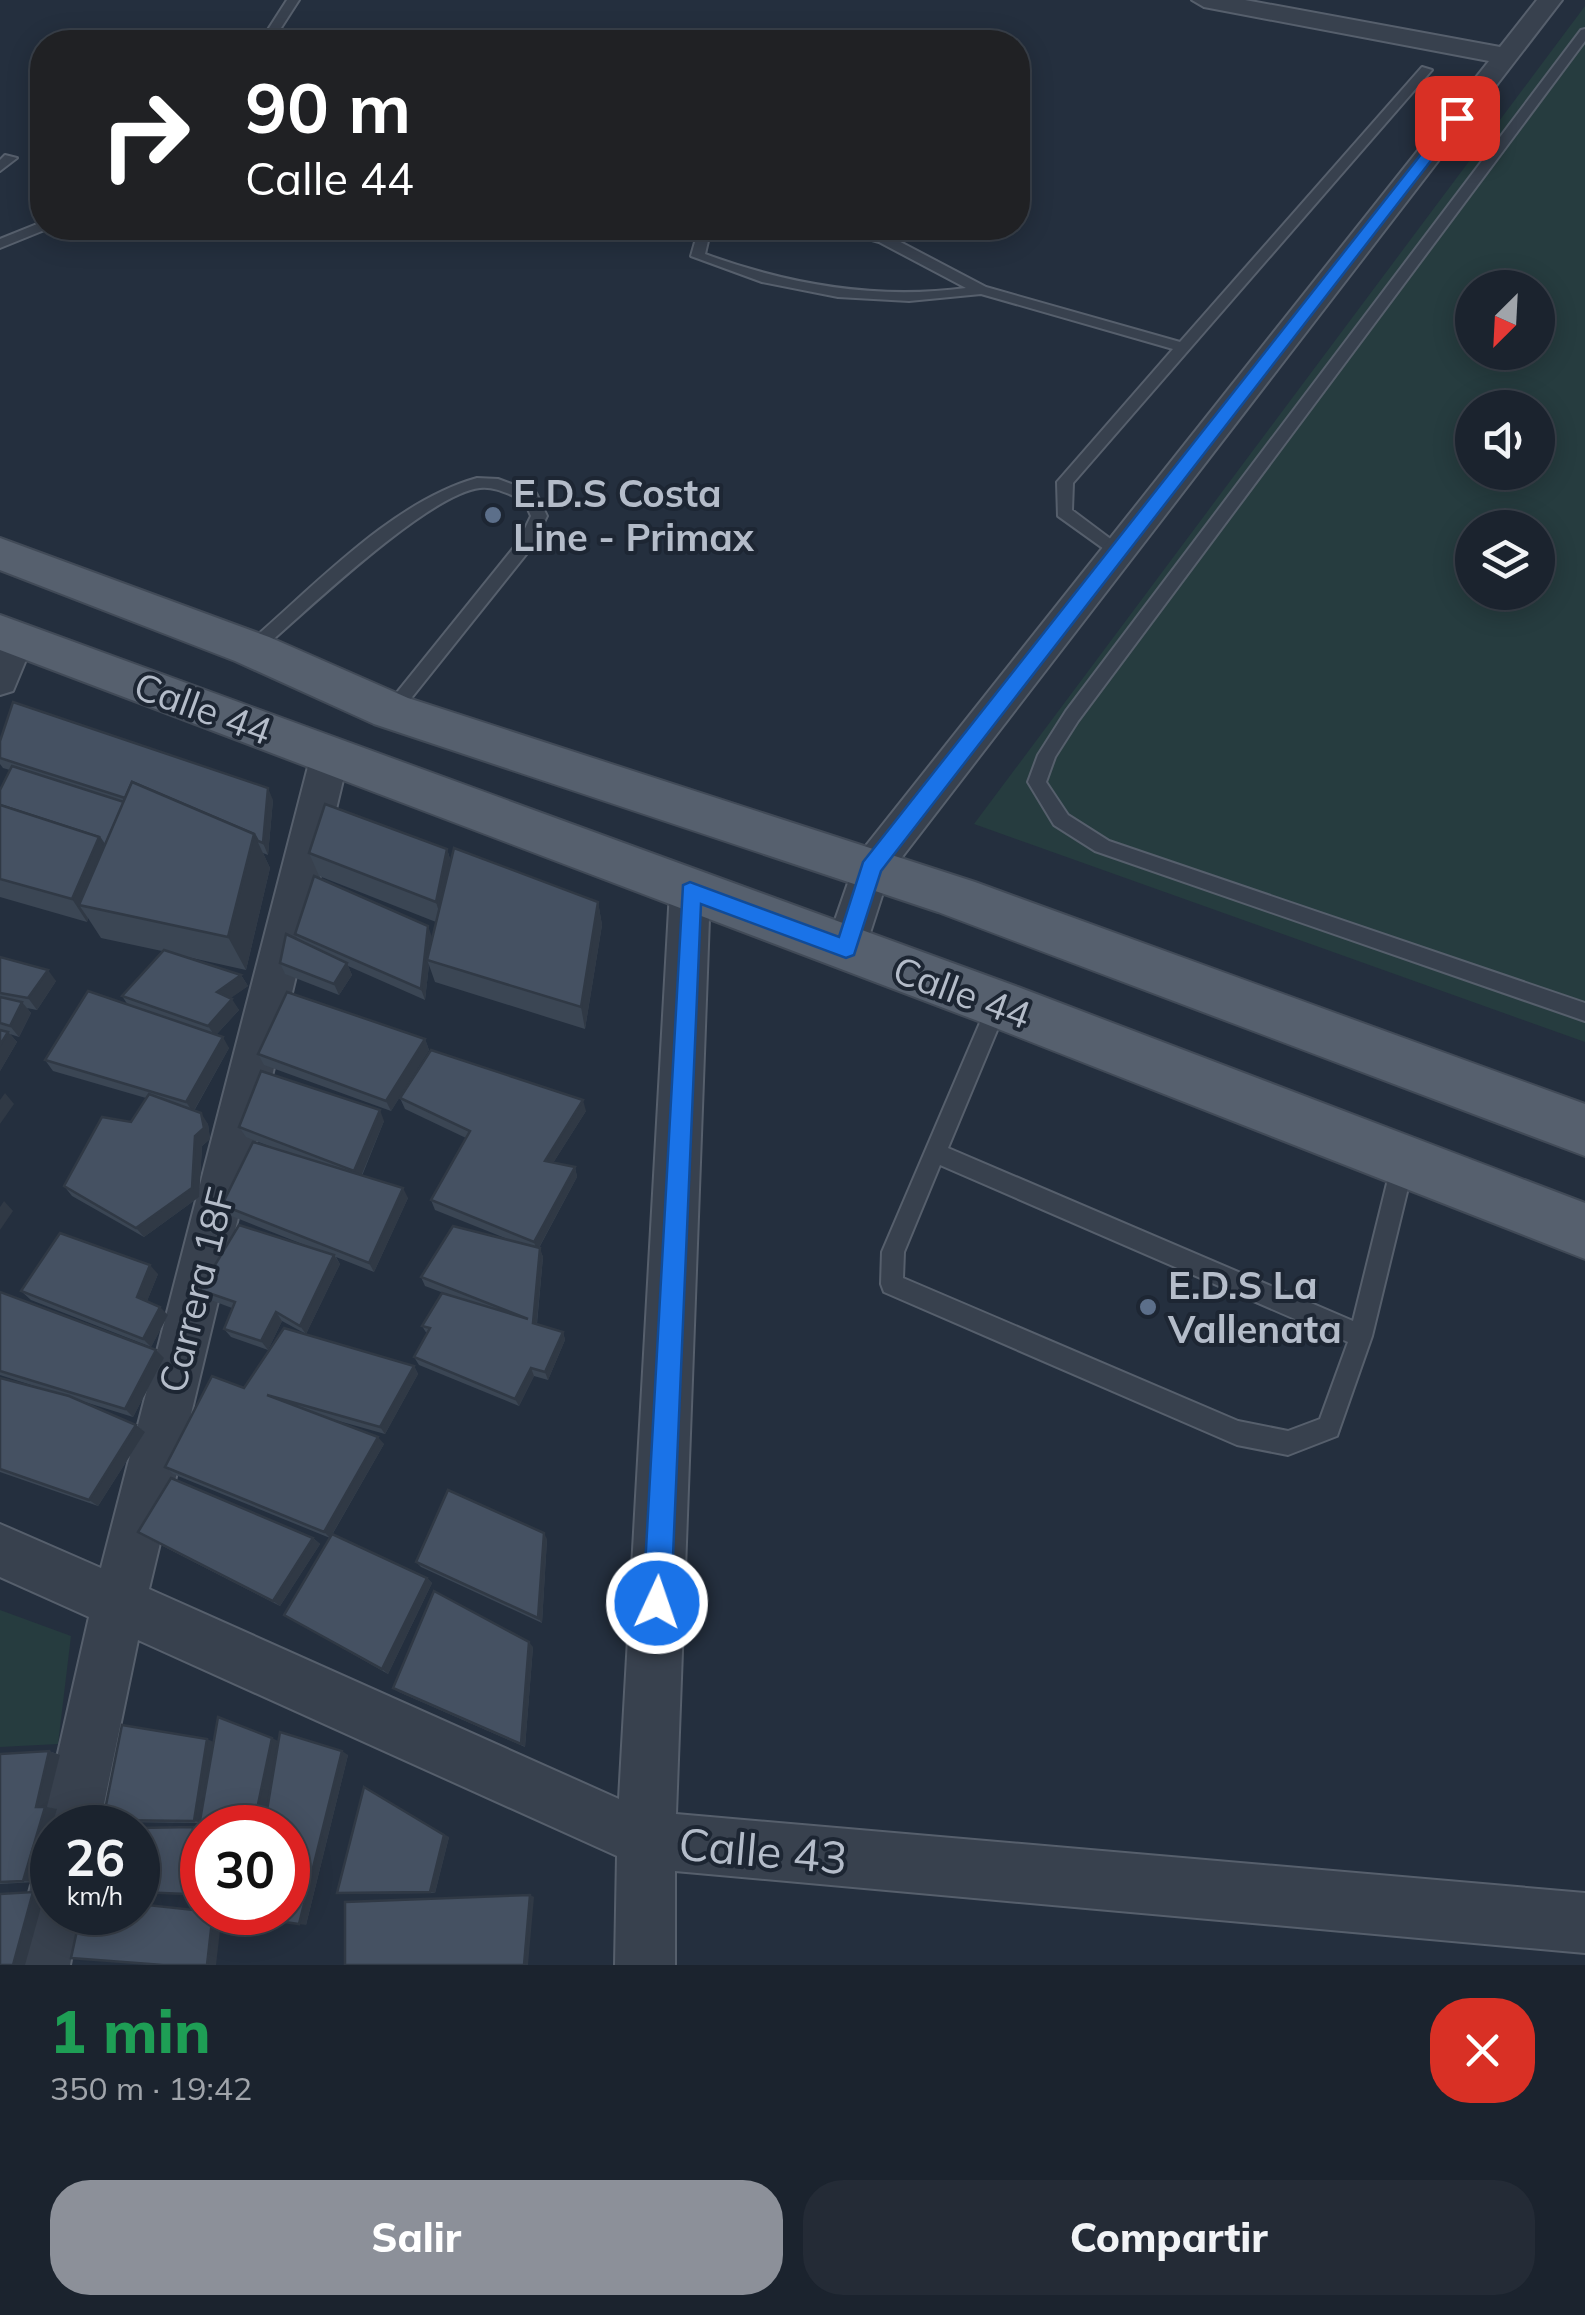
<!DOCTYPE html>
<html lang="es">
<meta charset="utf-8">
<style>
body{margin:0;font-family:Mulish,sans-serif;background:#242b36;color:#f1f3f6;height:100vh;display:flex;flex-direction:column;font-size:38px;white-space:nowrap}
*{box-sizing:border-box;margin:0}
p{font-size:32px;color:#a0a4aa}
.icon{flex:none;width:55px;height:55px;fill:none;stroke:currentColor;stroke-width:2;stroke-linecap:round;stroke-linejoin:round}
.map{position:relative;height:1965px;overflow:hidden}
.details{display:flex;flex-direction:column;background:#1b232e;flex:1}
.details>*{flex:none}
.banner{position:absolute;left:30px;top:30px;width:1000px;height:210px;border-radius:40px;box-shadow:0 5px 25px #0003,0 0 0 2px #39404a;background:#202124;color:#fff;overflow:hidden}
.needle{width:65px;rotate:204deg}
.controls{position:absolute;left:1455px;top:270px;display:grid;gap:20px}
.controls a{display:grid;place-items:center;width:100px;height:100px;border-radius:50%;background:#1b232e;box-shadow:0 5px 25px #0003,0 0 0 2px #39404a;font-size:50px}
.speed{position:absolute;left:30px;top:1805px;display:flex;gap:20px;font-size:50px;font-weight:700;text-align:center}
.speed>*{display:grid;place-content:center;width:130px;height:130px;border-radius:50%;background:#1b232e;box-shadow:0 5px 25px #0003,0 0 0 2px #39404a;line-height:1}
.speed small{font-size:25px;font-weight:400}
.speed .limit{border:15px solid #d22;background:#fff;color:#111}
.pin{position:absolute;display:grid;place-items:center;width:85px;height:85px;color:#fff;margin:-42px;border-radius:20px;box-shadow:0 5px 15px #0006}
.me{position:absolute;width:110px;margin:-55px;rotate:3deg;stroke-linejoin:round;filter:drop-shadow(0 0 8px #0008)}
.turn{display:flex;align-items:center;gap:35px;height:210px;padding:0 50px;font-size:45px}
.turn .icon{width:130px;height:130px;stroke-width:2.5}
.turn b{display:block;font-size:70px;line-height:85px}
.round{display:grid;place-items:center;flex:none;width:105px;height:105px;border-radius:40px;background:#242b36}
.overview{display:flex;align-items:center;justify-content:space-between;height:170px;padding:0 50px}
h1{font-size:60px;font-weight:800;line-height:75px;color:#1e9e55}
.action{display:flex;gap:20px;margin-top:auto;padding:20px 50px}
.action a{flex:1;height:115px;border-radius:40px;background:#8c9099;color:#fff;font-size:40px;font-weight:800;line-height:115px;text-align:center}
.action a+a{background:#242b36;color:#f1f3f6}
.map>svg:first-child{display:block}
.green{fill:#263c3f;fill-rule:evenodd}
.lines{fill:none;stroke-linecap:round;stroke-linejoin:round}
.service-casing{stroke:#565f6c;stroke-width:4}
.minor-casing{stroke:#565f6c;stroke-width:4}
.primary-casing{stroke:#414a57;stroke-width:4}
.service{fill:#38414e;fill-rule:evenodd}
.minor{fill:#38414e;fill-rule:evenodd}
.primary{fill:#56606e;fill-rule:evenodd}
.wall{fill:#3b4654}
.shaded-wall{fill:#303945}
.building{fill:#455162;stroke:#303945;stroke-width:2.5}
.route{fill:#1a73e8;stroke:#114b97;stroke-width:2.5}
.service-dot{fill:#5c6f8a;stroke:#1d2633;stroke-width:4}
.labels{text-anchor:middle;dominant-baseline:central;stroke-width:8;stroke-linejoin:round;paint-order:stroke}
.poi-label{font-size:38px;font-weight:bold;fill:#b4bcc9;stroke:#1d2633;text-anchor:start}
.street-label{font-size:38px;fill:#b4bcc9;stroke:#1d2633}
.near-street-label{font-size:45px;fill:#b4bcc9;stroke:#1d2633}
</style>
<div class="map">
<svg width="1585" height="1965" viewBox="0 0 1585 1965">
<rect width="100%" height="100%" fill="#242f3e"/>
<g class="green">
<path d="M1585 6V1042L974 824ZM1472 288H1538V352H1472ZM1472 408H1538V472H1472ZM1472 528H1538V592H1472Z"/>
<path d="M0 1610 71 1636 58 1744 0 1747Z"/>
</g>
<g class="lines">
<g class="service-casing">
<g id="service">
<path d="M287 0H299L272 42H260Z"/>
<path d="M1585 29V41L1078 721 1055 757 1046 782 1068 815 1109 841 1585 1003V1021L1095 851 1054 825 1028 782 1038 755 1066 711 1581 30Z"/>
<path d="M1422 67 1432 70 1073 483 1072 510 1124 549 1126 553 1118 559 1058 516 1057 482 1173 349 981 294 909 301 838 297 762 282 691 256 699 228H711L705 254C790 285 876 300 966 288L879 242 830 228H852L889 236 986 287 1180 342Z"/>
<path d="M5 155 17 158 0 171V160Z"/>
<path d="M42 222V228L47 229 0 248V239Z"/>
<path d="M477 478 498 479 536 493 547 516 532 547 397 716 391 718 382 711 519 541 531 516 524 500C510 495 495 486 480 488 427 494 302 615 258 653H246L243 649 246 645C313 588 391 502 477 478Z"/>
<path d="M998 995 1005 998 1008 1004 948 1148 1353 1321 1392 1163 1395 1156 1403 1153 1411 1156 1414 1163 1372 1336 1337 1436 1288 1455 1237 1445 884 1292 881 1284 882 1252 988 1004 991 998ZM940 1165 1348 1342 1320 1419 1288 1431 1238 1421 903 1278 904 1252Z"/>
</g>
</g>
<g class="minor-casing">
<g id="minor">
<path d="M1192 0H1245L1500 47 1537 0H1562L889 874 861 961 846 966 831 961 825 949 857 857 1489 61 1204 7Z"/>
<path d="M17 625 30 629 35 638 13 691 0 695V636L4 629Z"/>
<path d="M330 740 344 745 349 755 149 1589 619 1799 670 891 676 879 690 875 704 879 710 891 676 1814 1585 1893V1953L675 1871V1965H615L617 1856 138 1640 99 1828H52L50 1848 41 1828 89 1617 0 1577V1524L101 1568 311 755 316 745Z"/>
<path d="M52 1877V1912H80L70 1965H10L31 1885Z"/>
</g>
</g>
<g class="primary-casing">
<g id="primary">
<path d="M0 538 269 637 408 698 975 882 1585 1104V1156L938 912 374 724 235 661 0 570Z"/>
<path d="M0 615 1018 987 1585 1203V1259L978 1021 0 650Z"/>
</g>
</g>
<use href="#service" class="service"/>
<use href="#minor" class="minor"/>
<use href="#primary" class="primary"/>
</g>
<g class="wall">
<path d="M0 741 273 800 268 855 263 853 270 868 246 970 183 956 241 975 248 986 230 998 239 1010 216 1035 229 1048 194 1111 208 1124 210 1139 202 1146 199 1197 144 1237 72 1196 64 1186 131 1122 146 1098 53 1071 45 1060 128 1005 122 996 162 951 101 938 88 918 87 922 0 897V790L10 770 3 768 0 764Z"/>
<path d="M447 849 451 862 598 902 602 925 585 1029 435 982 429 965 425 1000 348 966 352 975 339 995 285 974 280 963 298 940 295 934 432 937 436 922 319 876 309 853Z"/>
<path d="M0 957 56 981 37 1010 27 1008 31 1013 19 1037 10 1034 17 1042 0 1071Z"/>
<path d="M425 1039 429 1050 391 1111 264 1065 258 1054Z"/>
<path d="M400 1098 586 1111 553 1163 575 1167 577 1177 539 1248 543 1257 537 1324 563 1332 565 1340 548 1380 534 1376 519 1406 419 1365 414 1357 427 1334 422 1326 449 1295 425 1286 421 1277 515 1242 435 1210 431 1200 466 1138 405 1109Z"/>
<path d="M384 1121 362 1176 408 1198 374 1272 336 1257 340 1264 306 1334 282 1321 268 1350 231 1337 224 1329 232 1308 208 1299 200 1290 315 1249 229 1215 222 1205 279 1150 246 1137 239 1127Z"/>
<path d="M158 1274 147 1301 168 1315 151 1347 31 1300 21 1291Z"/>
<path d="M0 1292 164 1358 133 1417 72 1398 136 1425 145 1432 98 1506 0 1472V1378L59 1394 0 1375Z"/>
<path d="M414 1366 418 1374 385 1434 328 1418 384 1444 332 1535 427 1578 432 1583 388 1674 284 1615 330 1538 173 1474 165 1467 244 1388Z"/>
<path d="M138 1532 313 1538 320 1544 280 1606 147 1538Z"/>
<path d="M547 1539 542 1623 421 1567 416 1562Z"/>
<path d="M533 1647 525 1747 399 1692 393 1688Z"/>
<path d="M278 1741 348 1755 306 1925 271 1783 262 1828H202L196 1895 138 1893V1828L193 1827 199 1828V1823L113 1822 103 1820 214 1742Z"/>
<path d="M49 1751 60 1755 47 1807 57 1809 35 1882 0 1884V1754Z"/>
<path d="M449 1837 435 1893 344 1894 337 1893Z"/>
</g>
<g class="shaded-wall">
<path d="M268 788 273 800 268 855 263 843Z"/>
<path d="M254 834 270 868 246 970 228 937Z"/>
<path d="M99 837 113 861 79 905 88 918 87 922 72 899Z"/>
<path d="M447 849 454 873 443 925 436 902Z"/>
<path d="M598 902 602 925 585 1029 581 1007Z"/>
<path d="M428 926 432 937 427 960 429 965 425 1000 421 989Z"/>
<path d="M347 963 352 975 339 995 334 984Z"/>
<path d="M48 970 56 981 37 1010 28 998Z"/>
<path d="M241 975 248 986 224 1003 217 992Z"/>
<path d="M232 999 239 1010 215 1036 208 1026Z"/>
<path d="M22 1002 31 1013 19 1037 10 1026Z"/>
<path d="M8 1032 17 1042 0 1071V1045Z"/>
<path d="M223 1037 229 1048 193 1112 186 1102Z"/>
<path d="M425 1039 429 1050 391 1111 386 1101Z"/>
<path d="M5 1093 14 1104 0 1124V1100Z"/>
<path d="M583 1100 586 1111 548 1171 545 1161Z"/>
<path d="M380 1110 384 1121 359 1181 354 1171Z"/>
<path d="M201 1113 208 1124 210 1139 202 1146 199 1197 144 1237 136 1228 195 1136Z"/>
<path d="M575 1167 577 1177 537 1251 534 1242Z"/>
<path d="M403 1188 408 1198 374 1272 369 1263Z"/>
<path d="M4 1201 13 1211 0 1230V1207Z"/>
<path d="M540 1248 543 1257 536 1331 533 1323Z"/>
<path d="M334 1255 340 1264 306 1334 300 1326Z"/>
<path d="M150 1265 158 1274 145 1306 137 1297Z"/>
<path d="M160 1307 168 1315 151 1347 143 1339Z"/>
<path d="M276 1312 282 1321 268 1350 261 1341Z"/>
<path d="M563 1332 565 1340 548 1380 545 1372Z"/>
<path d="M156 1350 164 1358 133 1417 125 1409Z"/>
<path d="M414 1366 418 1374 385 1434 380 1427Z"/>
<path d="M531 1368 534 1376 519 1406 515 1399Z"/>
<path d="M136 1425 145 1432 98 1506 89 1500Z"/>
<path d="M378 1437 384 1444 330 1538 324 1532Z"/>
<path d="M544 1533 547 1539 542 1623 538 1618Z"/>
<path d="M313 1538 320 1544 280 1606 273 1601Z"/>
<path d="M427 1578 432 1583 388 1674 382 1669Z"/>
<path d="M529 1642 533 1647 525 1747 521 1744Z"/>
<path d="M272 1738 280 1742 262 1828H253Z"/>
<path d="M207 1739 216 1743 203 1823 194 1821Z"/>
<path d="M49 1751 60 1755 47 1807 57 1809 35 1882 23 1881 36 1807Z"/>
<path d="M342 1751 348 1755 306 1925 299 1924Z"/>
<path d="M370 1790 449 1837 435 1893 430 1892Z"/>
<path d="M193 1827 202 1829 190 1878Z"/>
<path d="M187 1886 196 1888V1895L187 1894Z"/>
<path d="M33 1892 45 1893 25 1965H13Z"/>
<path d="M530 1895 534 1897 528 1965H524Z"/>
<path d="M213 1912 222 1913 216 1965H207Z"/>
</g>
<g class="building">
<path d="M13 702 268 788 263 843 258 841 254 834 132 782 125 798 0 758V741Z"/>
<path d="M12 766 124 802 105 846 99 837 0 805V790Z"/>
<path d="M132 782 254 834 228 937 79 905Z"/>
<path d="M325 804 447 849 436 902 309 853Z"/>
<path d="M0 805 99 837 72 899 0 879Z"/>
<path d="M454 848 598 902 581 1007 427 960Z"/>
<path d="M314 876 428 926 421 989 295 934Z"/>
<path d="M286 934 347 963 334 984 280 963Z"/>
<path d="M164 950 241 975 217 992 232 999 208 1026 122 996Z"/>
<path d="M0 957 48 970 28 998 0 993Z"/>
<path d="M88 991 223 1037 186 1102 45 1060Z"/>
<path d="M287 992 425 1039 386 1101 258 1054Z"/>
<path d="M0 997 22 1002 10 1026 0 1023Z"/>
<path d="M0 1030 8 1032 0 1045Z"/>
<path d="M431 1050 583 1100 545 1161 575 1167 534 1242 431 1200 470 1131 400 1098Z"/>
<path d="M261 1071 380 1110 354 1171 239 1127Z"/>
<path d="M149 1094 201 1113 204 1128 195 1136 192 1188 136 1228 64 1186 102 1117 131 1122Z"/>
<path d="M253 1142 403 1188 369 1263 222 1205Z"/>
<path d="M239 1225 334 1255 300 1326 276 1312 261 1341 224 1329 235 1302 200 1290Z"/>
<path d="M453 1226 540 1248 533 1323 563 1332 545 1372 531 1368 515 1399 414 1357 430 1328 422 1326 442 1293 528 1319 421 1277Z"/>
<path d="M60 1233 150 1265 137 1297 160 1307 143 1339 21 1291Z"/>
<path d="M0 1292 156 1350 125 1409 0 1371Z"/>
<path d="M284 1328 414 1366 380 1427 267 1395 378 1437 324 1532 165 1467 212 1376 244 1388Z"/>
<path d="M0 1378 69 1396 136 1425 89 1500 0 1469Z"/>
<path d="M171 1478 313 1538 273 1601 138 1532Z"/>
<path d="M448 1490 544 1533 538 1618 416 1562Z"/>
<path d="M332 1534 427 1578 382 1669 284 1615Z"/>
<path d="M434 1591 529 1642 521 1744 393 1688Z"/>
<path d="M218 1717 272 1738 253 1828H202V1888L187 1886V1894L138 1892V1828L193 1827 190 1878Z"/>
<path d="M122 1725 207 1739 194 1821 103 1820Z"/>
<path d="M280 1732 342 1751 299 1924 249 1917 250 1912H288V1828H264Z"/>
<path d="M49 1751 36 1807H45L23 1881 0 1882V1754Z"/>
<path d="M364 1787 444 1835 430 1892 337 1893Z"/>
<path d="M33 1892 13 1965H0V1894Z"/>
<path d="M530 1895 524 1965H345V1902Z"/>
<path d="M138 1904 213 1912 207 1965H163L71 1958 81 1912H138Z"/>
</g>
<path class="route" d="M1452 115 1464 118 881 871 854 955 846 958 701 904 671 1603 667 1613 657 1617 647 1613 643 1603 683 885 690 882 839 937 863 862Z"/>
<g class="service-dot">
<circle cx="493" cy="515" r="10"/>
<circle cx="1148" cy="1307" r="10"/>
</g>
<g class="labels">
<g class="poi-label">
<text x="513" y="493">E.D.S Costa<tspan x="513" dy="44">Line - Primax</tspan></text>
<text x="1168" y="1285">E.D.S La<tspan x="1168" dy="44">Vallenata</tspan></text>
</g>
<g class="street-label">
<text transform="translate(203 708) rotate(20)">Calle 44</text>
<text transform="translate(962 992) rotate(20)">Calle 44</text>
<text transform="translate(196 1290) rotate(-76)">Carrera 18F</text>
</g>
<g class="near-street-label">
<text transform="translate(763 1850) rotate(5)">Calle 43</text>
</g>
</g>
</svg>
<div class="controls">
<a><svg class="needle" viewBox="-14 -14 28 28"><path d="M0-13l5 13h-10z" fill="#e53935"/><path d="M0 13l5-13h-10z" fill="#a0a4aa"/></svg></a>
<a><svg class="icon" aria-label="sound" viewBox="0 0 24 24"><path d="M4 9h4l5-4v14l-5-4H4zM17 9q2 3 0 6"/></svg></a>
<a><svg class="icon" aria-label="layers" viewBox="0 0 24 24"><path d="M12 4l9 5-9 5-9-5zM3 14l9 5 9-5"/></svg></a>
</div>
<div class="speed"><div>26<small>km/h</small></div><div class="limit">30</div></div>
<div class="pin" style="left:1457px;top:118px;background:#d93025"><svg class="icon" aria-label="arrive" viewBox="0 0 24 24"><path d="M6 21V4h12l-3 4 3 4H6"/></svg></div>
<svg class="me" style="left:657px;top:1603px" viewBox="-20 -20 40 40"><circle r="17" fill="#1a73e8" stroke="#fff" stroke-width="3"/><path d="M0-11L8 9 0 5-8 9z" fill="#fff"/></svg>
<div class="banner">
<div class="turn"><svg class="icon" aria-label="right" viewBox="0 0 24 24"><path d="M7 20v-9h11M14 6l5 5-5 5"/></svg><div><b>90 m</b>Calle 44</div></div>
</div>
</div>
<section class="details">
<div class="overview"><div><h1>1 min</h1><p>350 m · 19:42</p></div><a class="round" style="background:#d93025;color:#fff"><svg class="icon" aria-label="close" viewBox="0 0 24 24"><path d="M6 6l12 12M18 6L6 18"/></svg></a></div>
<div class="action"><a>Salir</a><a>Compartir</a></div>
</section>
